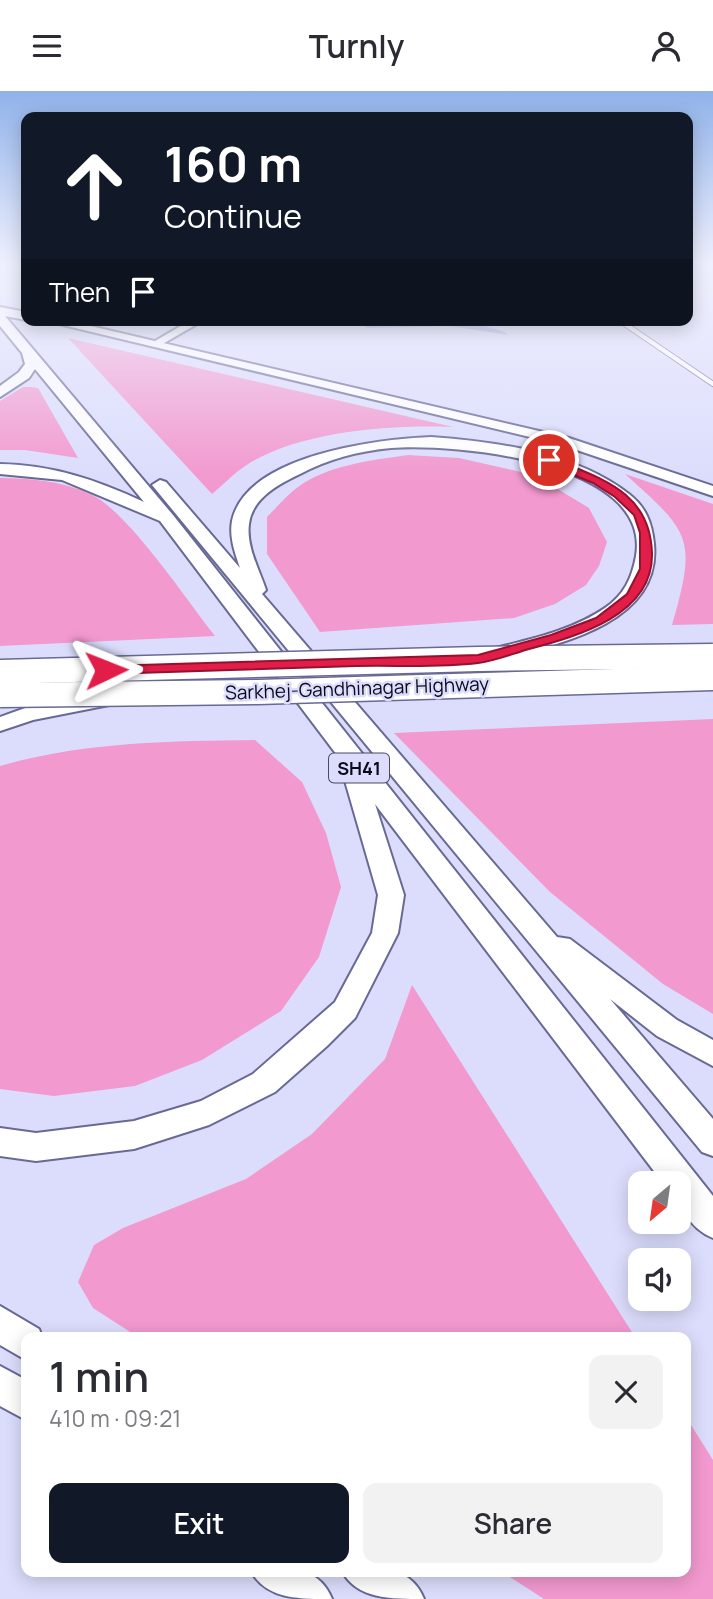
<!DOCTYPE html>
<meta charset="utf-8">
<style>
body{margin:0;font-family:Manrope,sans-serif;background:#f2f2f3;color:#2b2b33;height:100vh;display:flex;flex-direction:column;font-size:26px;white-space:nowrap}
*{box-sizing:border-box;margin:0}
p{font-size:23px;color:#7c7c81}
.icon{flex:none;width:38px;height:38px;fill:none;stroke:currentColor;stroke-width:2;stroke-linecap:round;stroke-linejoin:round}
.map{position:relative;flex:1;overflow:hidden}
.panel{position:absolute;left:21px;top:1241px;width:670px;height:245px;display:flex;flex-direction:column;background:#fff;border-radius:14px;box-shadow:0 4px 18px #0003}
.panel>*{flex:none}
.top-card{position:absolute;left:21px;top:21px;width:672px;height:214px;border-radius:14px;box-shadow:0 4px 18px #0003;background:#111827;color:#fff;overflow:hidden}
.needle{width:46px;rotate:209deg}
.controls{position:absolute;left:628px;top:1080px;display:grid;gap:14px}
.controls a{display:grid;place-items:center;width:63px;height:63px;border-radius:14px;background:#fff;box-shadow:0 4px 18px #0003;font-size:35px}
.pin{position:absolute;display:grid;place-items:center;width:60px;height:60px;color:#fff;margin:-30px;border:4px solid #fff;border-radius:50%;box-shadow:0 2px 7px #0007}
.me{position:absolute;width:77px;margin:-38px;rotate:88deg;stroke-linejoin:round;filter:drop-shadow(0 0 5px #0008)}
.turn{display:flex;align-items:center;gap:24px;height:147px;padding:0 28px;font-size:32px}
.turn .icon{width:91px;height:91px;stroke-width:2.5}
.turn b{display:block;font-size:49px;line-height:60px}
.then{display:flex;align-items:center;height:66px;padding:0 28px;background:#0003;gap:14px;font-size:26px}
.round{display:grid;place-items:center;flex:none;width:74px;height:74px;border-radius:14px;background:#f2f2f3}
.head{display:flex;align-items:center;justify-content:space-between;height:119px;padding:0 28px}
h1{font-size:42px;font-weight:600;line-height:52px}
.primary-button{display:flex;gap:14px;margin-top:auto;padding:14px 28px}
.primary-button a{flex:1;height:80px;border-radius:14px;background:#111827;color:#fff;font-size:28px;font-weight:600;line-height:80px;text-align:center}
.primary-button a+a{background:#f2f2f3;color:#2b2b33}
header{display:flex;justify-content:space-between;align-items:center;height:91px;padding:0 28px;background:#fff;font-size:32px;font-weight:600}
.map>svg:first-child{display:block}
.green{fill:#f299cf}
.water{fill:#adaeee}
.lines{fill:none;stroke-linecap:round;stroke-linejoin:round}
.service-casing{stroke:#686995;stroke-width:6}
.tertiary-casing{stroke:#686995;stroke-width:4}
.primary-casing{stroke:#686995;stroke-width:4}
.service{stroke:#fff;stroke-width:4.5}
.tertiary{fill:#fff;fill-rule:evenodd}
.primary{fill:#fff;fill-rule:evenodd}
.trunk-bridge-casing{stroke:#686995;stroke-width:27;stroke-linecap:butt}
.trunk-bridge{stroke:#fff;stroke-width:24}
.route{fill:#e11d48;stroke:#92132f;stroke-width:2}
.labels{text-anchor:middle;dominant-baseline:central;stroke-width:5;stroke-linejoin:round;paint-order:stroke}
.shield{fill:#dcddfc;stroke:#4a495e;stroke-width:2}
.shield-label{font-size:18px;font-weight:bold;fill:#0b0a1b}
.street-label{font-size:19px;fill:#0b0a1b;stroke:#dcddfc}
</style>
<header><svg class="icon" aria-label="menu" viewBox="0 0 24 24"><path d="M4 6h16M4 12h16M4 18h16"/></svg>Turnly<svg class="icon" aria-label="person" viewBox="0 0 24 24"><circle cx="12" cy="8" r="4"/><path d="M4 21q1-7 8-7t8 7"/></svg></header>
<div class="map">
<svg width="713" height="1508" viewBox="0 0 713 1508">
<rect width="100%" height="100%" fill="#dcddfc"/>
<g class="green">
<path d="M68 247 453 336C392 333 297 340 245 375 233 383 223 394 212 403Z"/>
<path d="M31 296 38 297 78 367 25 359H0V310L23 296Z"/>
<path d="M408 364 459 367 521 381 556 397 589 417 607 451 599 475 586 494 555 513 514 527 320 541 267 463V426C277 416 287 404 298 396 328 374 372 369 408 364Z"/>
<path d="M625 383 713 413V533L672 534C697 447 691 442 625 383Z"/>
<path d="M0 387C30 387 62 390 90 403 127 419 188 511 215 545L0 555Z"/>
<path d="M713 628V923L663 893 550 801 394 642Z"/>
<path d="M255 649 302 691 326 742 341 796 319 866 281 920 202 969 135 995 54 1005 0 998V675C83 651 169 650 255 649Z"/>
<path d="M412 894 635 1246H138L93 1217 78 1191 94 1154 123 1137 246 1088 312 1043 385 968Z"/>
<path d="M686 1326 713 1369V1508H544L502 1481 686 1480Z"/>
</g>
<path class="water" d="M361 229H480V234L502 240 509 244 450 235 368 237 362 234Z"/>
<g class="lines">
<g class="service-casing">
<path id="service" d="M619 229 713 293"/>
</g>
<g class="tertiary-casing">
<path id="tertiary" d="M191 229H204L159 255 150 253Z"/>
</g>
<g class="primary-casing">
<g id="primary">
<path d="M0 216 26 221V229L5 225 173 424 713 1105V1147C689 1137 679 1116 679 1092H663L375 713 404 804 398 842 355 927 327 955 275 1001 209 1034 134 1058 36 1070 0 1065V1037L36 1042 134 1030 201 1010 253 983 335 911 372 842 378 804 341 676 343 672 160 430 62 389 0 383V373C53 374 97 389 144 411L35 278 29 287 0 306V295L19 281 25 273 22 262 0 235Z"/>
<path d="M42 229H65L569 347 713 395V405L559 353Z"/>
<path d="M431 346C497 351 575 361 629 403 646 416 652 432 654 453 662 535 551 555 492 570L485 568 482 564 485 560C525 549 570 541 605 517 624 504 632 487 636 465 652 370 454 352 391 357 359 360 328 368 300 383 279 393 252 407 249 433 246 455 259 478 266 499L262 503 557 846 570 848 677 929 713 949V975L657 945 610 908 713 1028V1065L702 1061 152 394 160 389 166 391 240 477C235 462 229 446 232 430 246 364 378 348 431 346Z"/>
<path d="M102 603 109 604 113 609 109 614 33 629 0 640V626L28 616Z"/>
<path d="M0 1215 39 1238 42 1246H26V1269L0 1254Z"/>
<path d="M0 1275 26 1289V1329L0 1315Z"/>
<path d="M251 1480C284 1480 317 1471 332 1508 298 1508 266 1508 251 1480Z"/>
<path d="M342 1480C375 1480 409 1471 424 1508 390 1508 357 1508 342 1480Z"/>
</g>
</g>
<use href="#service" class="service"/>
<use href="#tertiary" class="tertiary"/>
<use href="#primary" class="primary"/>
<g class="trunk-bridge-casing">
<g id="trunk-bridge">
<path d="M0 581 478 568 713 565"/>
<path d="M0 604 258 601 713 587"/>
</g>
</g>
<use href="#trunk-bridge" class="trunk-bridge"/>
</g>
<linearGradient id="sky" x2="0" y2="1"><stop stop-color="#90b2ea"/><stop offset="0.45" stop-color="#eff0fe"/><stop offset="1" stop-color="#eff0fe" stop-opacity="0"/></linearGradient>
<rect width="713" height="386" fill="url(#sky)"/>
<path class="route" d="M545 367H552C601 388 650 400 652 462 654 524 578 545 529 558 512 563 495 570 478 572 438 577 396 574 356 575 273 578 189 580 106 583L100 579 106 575 478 564 551 544 596 527 627 503 640 478V442L634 424 615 406 593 392 545 372Z"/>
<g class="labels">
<rect class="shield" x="329" y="662.5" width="60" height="29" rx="5"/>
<g class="shield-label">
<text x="359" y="677">SH41</text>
</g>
<g class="street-label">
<text transform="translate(357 597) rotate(-2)">Sarkhej-Gandhinagar Highway</text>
</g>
</g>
</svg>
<div class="controls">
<a><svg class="needle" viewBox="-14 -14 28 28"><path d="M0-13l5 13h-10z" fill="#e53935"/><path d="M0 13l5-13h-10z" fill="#7c7c81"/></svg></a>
<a><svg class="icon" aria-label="sound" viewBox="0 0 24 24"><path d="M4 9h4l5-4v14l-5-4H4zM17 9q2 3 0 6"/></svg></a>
</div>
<div class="pin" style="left:549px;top:369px;background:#d93025"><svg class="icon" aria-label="arrive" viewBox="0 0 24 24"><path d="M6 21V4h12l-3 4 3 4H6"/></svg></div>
<svg class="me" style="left:106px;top:579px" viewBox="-20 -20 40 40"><path d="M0-17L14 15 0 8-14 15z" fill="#e11d48" stroke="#fff" stroke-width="4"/></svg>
<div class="top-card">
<div class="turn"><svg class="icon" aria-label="ahead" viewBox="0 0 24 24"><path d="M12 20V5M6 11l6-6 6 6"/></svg><div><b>160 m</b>Continue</div></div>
<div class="then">Then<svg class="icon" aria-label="arrive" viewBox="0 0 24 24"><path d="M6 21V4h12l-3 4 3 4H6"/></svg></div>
</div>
<section class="panel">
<div class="head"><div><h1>1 min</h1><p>410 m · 09:21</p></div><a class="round"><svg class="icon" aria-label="close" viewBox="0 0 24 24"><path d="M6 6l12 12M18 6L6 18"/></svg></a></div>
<div class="primary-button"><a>Exit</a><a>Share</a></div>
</section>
</div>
